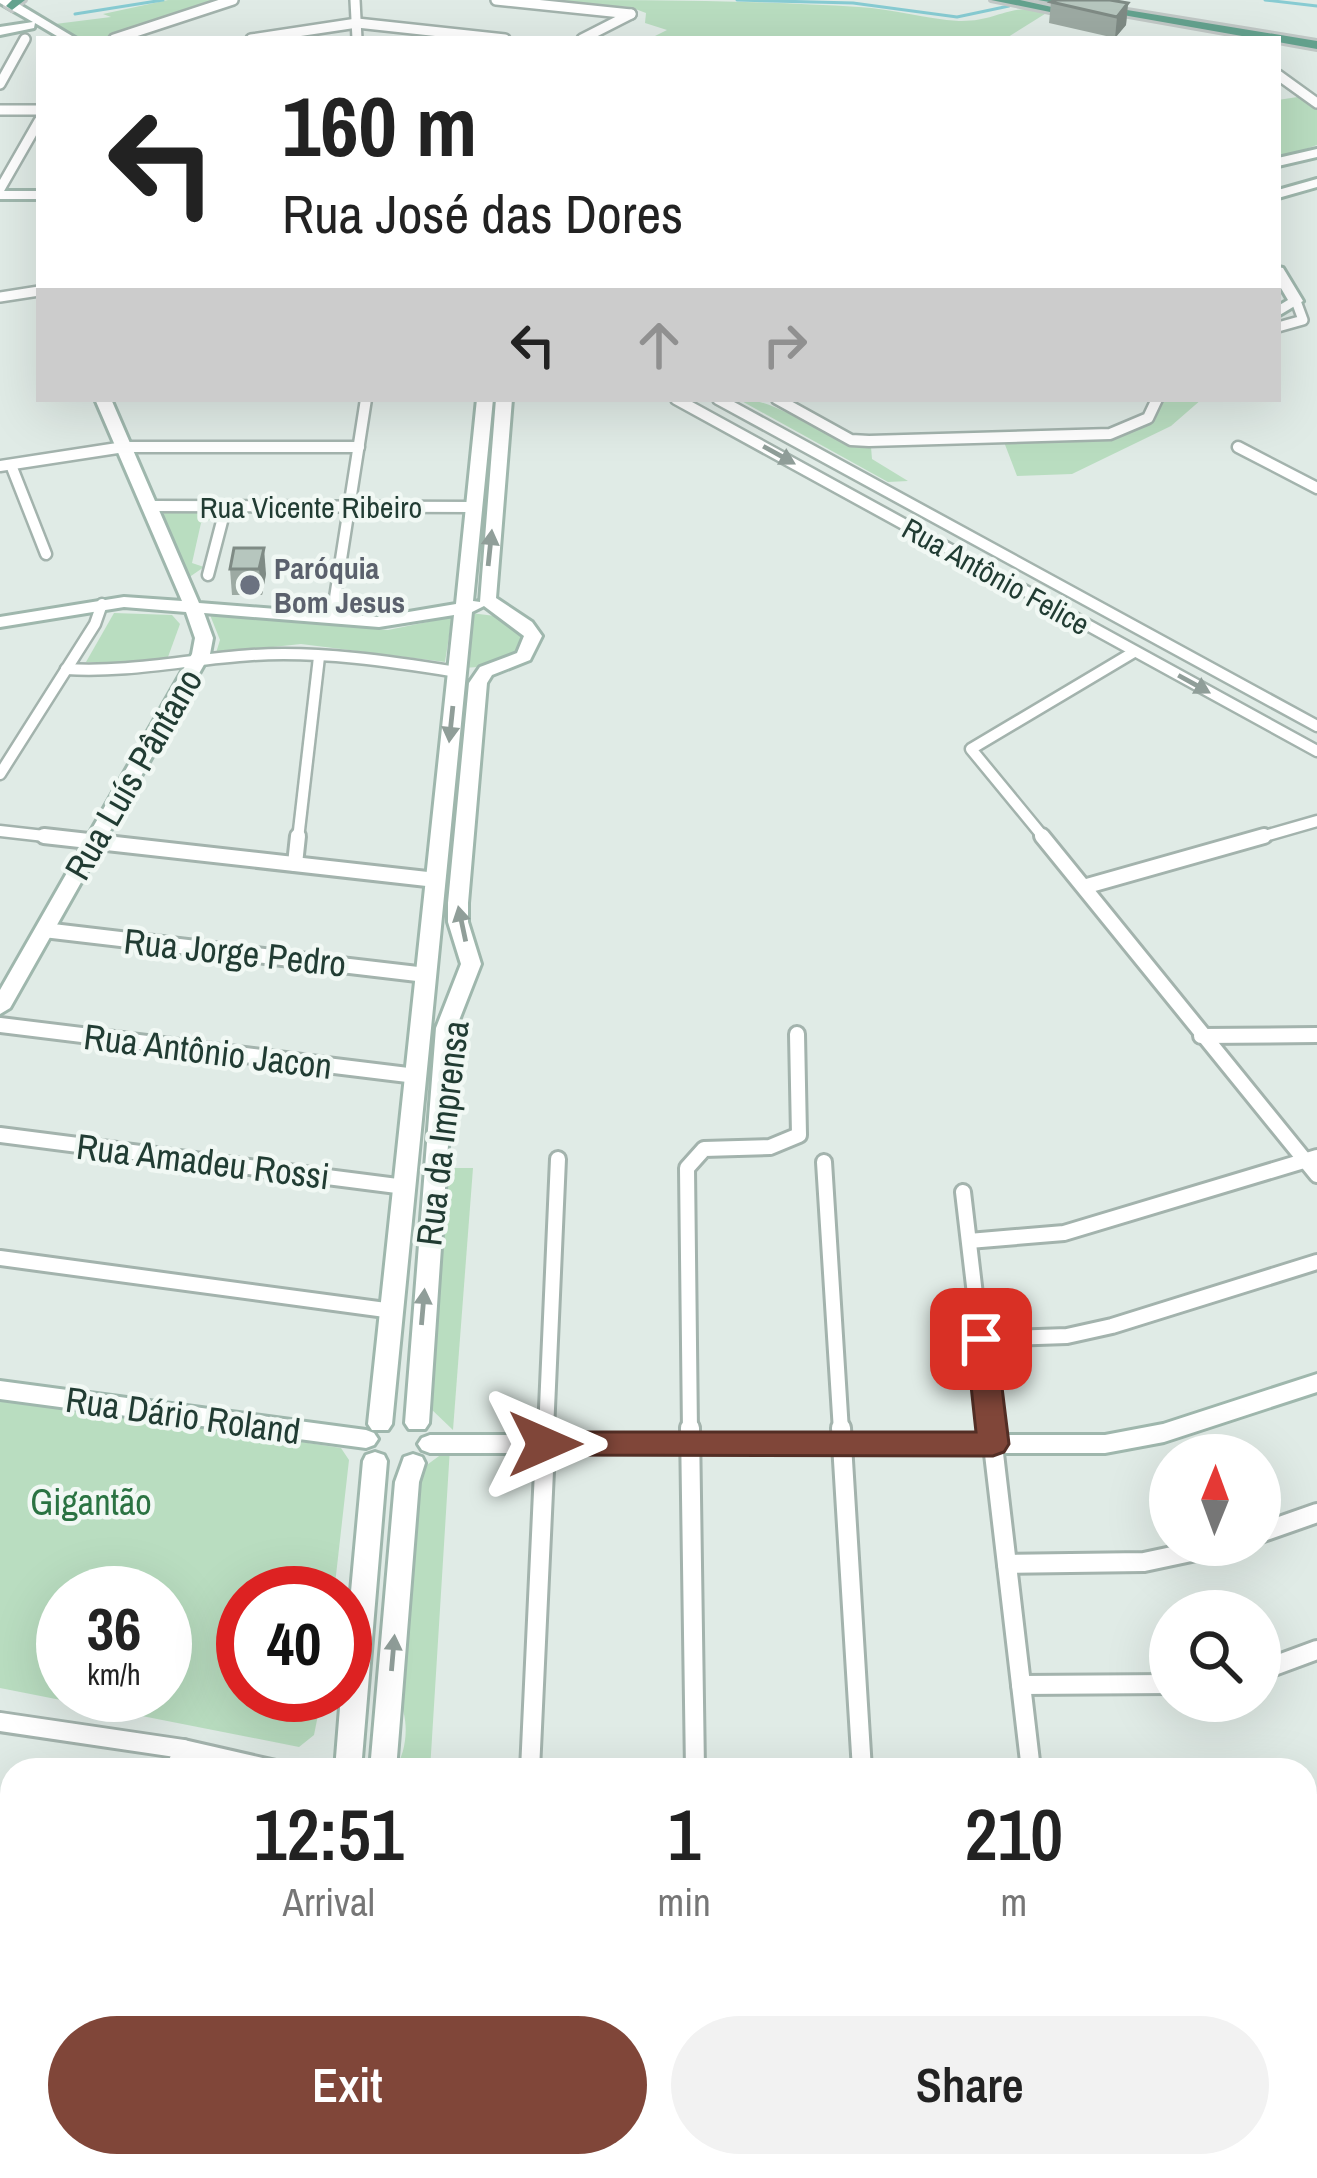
<!DOCTYPE html>
<meta charset="utf-8">
<style>
body{margin:0;font-family:"Archivo Narrow",sans-serif;background:#f2f2f2;color:#222;height:100vh;display:flex;flex-direction:column;font-size:45px;white-space:nowrap}
*{box-sizing:border-box;margin:0}
p{font-size:39px;color:#767676}
.icon{flex:none;width:66px;height:66px;fill:none;stroke:currentColor;stroke-width:2;stroke-linecap:round;stroke-linejoin:round}
.map{position:relative;flex:1;overflow:hidden}
.side{position:absolute;left:0px;top:1758px;width:1317px;height:420px;display:flex;flex-direction:column;background:#fff;border-radius:36px 36px 0 0;box-shadow:0 12px 48px #0002}
.side>*{flex:none}
.guide{position:absolute;left:36px;top:36px;width:1245px;height:366px;border-radius:0px;box-shadow:0 12px 48px #0002;background:#fff;color:#222;overflow:hidden}
.needle{width:78px;rotate:1deg}
.buttons{position:absolute;left:1149px;top:1434px;display:grid;gap:24px}
.buttons a{display:grid;place-items:center;width:132px;height:132px;border-radius:50%;background:#fff;box-shadow:0 12px 48px #0002;font-size:60px}
.speed{position:absolute;left:36px;top:1566px;display:flex;gap:24px;font-size:60px;font-weight:700;text-align:center}
.speed>*{display:grid;place-content:center;width:156px;height:156px;border-radius:50%;background:#fff;box-shadow:0 12px 48px #0002;line-height:1}
.speed small{font-size:30px;font-weight:400}
.speed .limit{border:18px solid #d22;background:#fff;color:#111}
.pin{position:absolute;display:grid;place-items:center;width:102px;height:102px;color:#fff;margin:-51px;border-radius:24px;box-shadow:0 6px 18px #0006}
.me{position:absolute;width:132px;margin:-66px;rotate:90deg;stroke-linejoin:round;filter:drop-shadow(0 0 9px #0008)}
.turn{display:flex;align-items:center;gap:42px;height:252px;padding:0 48px;font-size:54px}
.turn .icon{width:156px;height:156px;stroke-width:2.5}
.turn b{display:block;font-size:84px;line-height:102px}
.lanes{display:flex;align-items:center;height:114px;padding:0 48px;background:#0003;justify-content:center;gap:60px;direction:ltr}
.lanes .off{opacity:.35}
.eta{display:flex;justify-content:space-evenly;align-items:center;height:204px;text-align:center}
.eta b{font-size:72px;font-weight:600;line-height:84px}
.primary-button{display:flex;gap:24px;margin-top:auto;padding:24px 48px}
.primary-button a{flex:1;height:138px;border-radius:72px;background:#804639;color:#fff;font-size:48px;font-weight:600;line-height:138px;text-align:center}
.primary-button a+a{background:#f2f2f2;color:#222}
.map>svg:first-child{display:block}
.green{fill:#b9ddc0;fill-rule:evenodd}
.lines{fill:none;stroke-linecap:round;stroke-linejoin:round}
.stream{stroke:#87cbd2;stroke-width:3}
.street-far3-casing{stroke:#a3b3ad;stroke-width:14}
.street-far2-casing{stroke:#a3b3ad;stroke-width:15}
.street-far1-casing{stroke:#a3b3ad;stroke-width:20}
.street-casing{stroke:#a3b3ad;stroke-width:24}
.secondary-casing{stroke:#9fb7ad;stroke-width:6}
.primary-casing{stroke:#c1c8c6;stroke-width:6}
.street-far3{stroke:#fff;stroke-width:9}
.street-far2{stroke:#fff;stroke-width:10}
.street-far1{stroke:#fff;stroke-width:14}
.street{stroke:#fff;stroke-width:18}
.secondary{fill:#fff;fill-rule:evenodd}
.primary{fill:#64a28e;fill-rule:evenodd}
.wall{fill:#9daaa3}
.shaded-wall{fill:#7f8b85}
.building{fill:#b6c6be;stroke:#7f8b85;stroke-width:3}
.oneway{fill:#909e99}
.route{fill:#804639;stroke:#532e25;stroke-width:3}
.worship-dot{fill:#6b7280;stroke:#f1f8f4;stroke-width:4.5}
.labels{text-anchor:middle;dominant-baseline:central;stroke-width:9;stroke-linejoin:round;paint-order:stroke}
.far-street-label{font-size:30px;fill:#213c33;stroke:#f1f8f4}
.far-worship-label{font-size:30px;font-weight:bold;fill:#5b616d;stroke:#f1f8f4;text-anchor:start}
.street-label{font-size:36px;fill:#213c33;stroke:#f1f8f4}
.park-label{font-size:36px;fill:#2a7342;stroke:#f1f8f4}
</style>
<div class="map">
<svg width="1317" height="2178" viewBox="0 0 1317 2178">
<rect width="100%" height="100%" fill="#e0ebe6"/>
<g class="green">
<path d="M168 0H224L111 39H81L55 24 111 17 103 14Z"/>
<path d="M529 0C639 0 750 0 859 7 893 9 926 19 959 21 999 22 1008 2 1048 12L1005 39H649L667 30 645 23 646 13 630 7Z"/>
<path d="M1304 96 1317 109V145L1278 159V100Z"/>
<path d="M738 399C786 399 821 444 871 447L872 459 908 481 888 482Z"/>
<path d="M1163 399H1202L1171 426 1072 474 1017 476 1004 442 1114 437 1155 420Z"/>
<path d="M165 512H205L215 518 201 523 192 563 204 567 188 578 160 518Z"/>
<path d="M114 613 172 615 180 624 168 657 139 664 86 662Z"/>
<path d="M470 613 504 617 524 635 520 651 493 666 463 668Z"/>
<path d="M210 615 388 630 452 617 445 662 301 644 216 653 220 640Z"/>
<path d="M448 1168H473L453 1430 428 1406Z"/>
<path d="M0 1396 341 1448 349 1460 334 1593H243V1695H322L314 1735 299 1747 0 1688ZM63 1593H165V1695H63Z"/>
<path d="M450 1448 430 1770H394C408 1752 410 1716 397 1697L420 1470Z"/>
</g>
<g class="lines">
<g class="stream">
<path d="M737 0 853 3 957 17 1009 6"/>
<path d="M1265 0 1317 6"/>
<path d="M75 14 163 0"/>
</g>
<g class="street-far3-casing">
<g id="street-far3">
<path d="M355 0 357 39"/>
<path d="M496 0 631 14"/>
<path d="M114 39 233 0"/>
<path d="M251 39 357 23 505 39"/>
<path d="M582 39 631 14"/>
<path d="M1278 75 1317 103"/>
<path d="M0 84 25 39"/>
<path d="M0 110H39"/>
<path d="M0 189 39 121"/>
<path d="M0 297 39 291"/>
<path d="M1278 327 1303 320 1296 301"/>
</g>
</g>
<g class="street-far2-casing">
<g id="street-far2">
<path d="M676 399 1317 751"/>
<path d="M718 399 1317 726"/>
<path d="M777 399 851 440 869 441 1110 434 1148 418 1157 399"/>
<path d="M1238 447 1317 488"/>
<path d="M11 465 46 554"/>
<path d="M0 466 124 447H359"/>
<path d="M149 506 473 507"/>
<path d="M208 575 226 506"/>
<path d="M332 617 366 399"/>
<path d="M66 669C129 673 189 659 252 655 321 651 389 661 457 672"/>
<path d="M0 774 95 624 102 604"/>
<path d="M0 831 71 839"/>
<path d="M298 839 319 657"/>
<path d="M1045 839 971 749 1134 652"/>
<path d="M1254 839 1317 821"/>
</g>
</g>
<g class="street-far1-casing">
<g id="street-far1">
<path d="M44 836 436 880"/>
<path d="M1042 836 1317 1175"/>
<path d="M295 864 298 836"/>
<path d="M1087 886 1264 836"/>
<path d="M44 930 426 975"/>
<path d="M0 1025 416 1076"/>
<path d="M1201 1036 1317 1035"/>
<path d="M0 1135 405 1187"/>
<path d="M824 1162 841 1431"/>
<path d="M963 1192 991 1431"/>
<path d="M969 1241 1064 1233 1317 1157"/>
<path d="M0 1258 393 1311"/>
<path d="M981 1339 1067 1336 1112 1326 1317 1262"/>
<path d="M546 1431 558 1159"/>
<path d="M690 1431 687 1168 704 1149 770 1147 799 1135 797 1034"/>
</g>
</g>
<g class="street-casing">
<g id="street">
<path d="M690 1428 695 1770"/>
<path d="M841 1428 862 1770"/>
<path d="M991 1428 1031 1770"/>
<path d="M1260 1533 1317 1513"/>
<path d="M1007 1564 1144 1562 1224 1545"/>
<path d="M1260 1671 1317 1650"/>
<path d="M1021 1685 1170 1684"/>
<path d="M0 1722 183 1749 275 1770"/>
<path d="M175 1770 183 1749"/>
<path d="M530 1770 546 1428"/>
<path d="M1305 1809 1317 1805"/>
<path d="M1305 1983 1317 1978"/>
<path d="M1305 2040 1317 2059"/>
<path d="M19 2178 24 2166"/>
<path d="M399 2178 402 2166"/>
<path d="M675 2178 677 2166"/>
<path d="M1019 2178 1020 2166"/>
<path d="M1141 2178 1142 2166"/>
</g>
</g>
<g class="secondary-casing">
<g id="secondary">
<path d="M0 0H12L77 39H62L35 23 34 28 0 35V27L33 22 0 3Z"/>
<path d="M1317 149V157L1278 166V158Z"/>
<path d="M1317 179V187L1278 198V190Z"/>
<rect x="0" y="191" width="39" height="8"/>
<path d="M1278 267 1283 268 1303 301 1278 316V306L1288 300 1278 283Z"/>
<path d="M95 399H111L199 603 379 617 456 604 477 399H493L473 601 480 602 496 399H512L496 598 532 622 542 636 530 660 492 675 487 683 468 903V922L481 964 456 1028 429 1423 425 1429H409L405 1423 436 1028 461 964 448 922V903L469 683 480 667 517 653 524 636 484 606 472 612 392 1424 388 1430H372L368 1424 454 615 379 627 204 613 213 638 210 654 10 1008 0 1014V990L192 654 195 638 186 612 124 607 0 627V617L124 597 182 601Z"/>
<path d="M1317 1374V1392L1164 1442 1105 1453H430L422 1450 418 1444 422 1438 430 1435H1105L1163 1424Z"/>
<path d="M0 1381 366 1430 374 1433 378 1439 374 1445 366 1448 0 1399Z"/>
<path d="M375 1452 384 1455 387 1461 361 1770H335L341 1695H345V1657L363 1461 366 1455Z"/>
<path d="M413 1454 422 1457 425 1463 419 1482 396 1770H370L395 1482 404 1457Z"/>
</g>
</g>
<g class="primary-casing">
<g id="primary">
<path d="M12 0H25L12 10 6 6Z"/>
<path d="M991 0H1020L1061 9 1055 13Z"/>
<path d="M1038 0H1066L1317 41V49L1278 42V39H1259Z"/>
</g>
</g>
<use href="#street-far3" class="street-far3"/>
<use href="#street-far2" class="street-far2"/>
<use href="#street-far1" class="street-far1"/>
<use href="#street" class="street"/>
<use href="#secondary" class="secondary"/>
<use href="#primary" class="primary"/>
</g>
<g class="wall">
<path d="M1051 2 1128 3 1126 25 1115 38 1049 23Z"/>
<path d="M234 548 266 574 262 595H232L230 569Z"/>
</g>
<g class="shaded-wall">
<path d="M1128 3 1126 25 1115 38 1117 17Z"/>
<path d="M264 548 266 574 262 595 259 569Z"/>
</g>
<g class="building">
<path d="M1055 0H1110L1128 3 1117 17 1051 2Z"/>
<path d="M234 548H264L259 569H230Z"/>
</g>
<defs><path id="oneway-solid" d="M-6-.8H1V-3.2L6.5 0L1 3.2V.8H-6Z" transform="scale(3)"/></defs>
<g class="oneway">
<use href="#oneway-solid" transform="translate(779 455) rotate(29)"/>
<use href="#oneway-solid" transform="translate(490 548) rotate(-84)"/>
<use href="#oneway-solid" transform="translate(1194 684) rotate(29)"/>
<use href="#oneway-solid" transform="translate(451 724) rotate(96)"/>
<use href="#oneway-solid" transform="translate(462 924) rotate(-102)"/>
<use href="#oneway-solid" transform="translate(423 1307) rotate(-85)"/>
<use href="#oneway-solid" transform="translate(393 1653) rotate(-85)"/>
</g>
<path class="route" d="M981 1328 991 1331 996 1339 1009 1444 1004 1452 993 1456 545 1455 534 1452 529 1444 534 1435 545 1432H976L966 1339 970 1331Z"/>
<circle class="worship-dot" cx="250" cy="585" r="12"/>
<g class="labels">
<g class="far-street-label">
<text x="311" y="507">Rua Vicente Ribeiro</text>
<text transform="translate(996 576) rotate(29)">Rua Antônio Felice</text>
</g>
<g class="far-worship-label">
<text x="274" y="568">Paróquia<tspan x="274" dy="34">Bom Jesus</tspan></text>
</g>
<g class="street-label">
<text transform="translate(133 774) rotate(-60)">Rua Luís Pântano</text>
<text transform="translate(235 952) rotate(6)">Rua Jorge Pedro</text>
<text transform="translate(208 1051) rotate(7)">Rua Antônio Jacon</text>
<text transform="translate(442 1133) rotate(-83)">Rua da Imprensa</text>
<text transform="translate(203 1161) rotate(7)">Rua Amadeu Rossi</text>
<text transform="translate(183 1415) rotate(8)">Rua Dário Roland</text>
</g>
<g class="park-label">
<text x="91" y="1502">Gigantão</text>
</g>
</g>
</svg>
<div class="buttons">
<a><svg class="needle" viewBox="-14 -14 28 28"><path d="M0-13l5 13h-10z" fill="#e53935"/><path d="M0 13l5-13h-10z" fill="#767676"/></svg></a>
<a><svg class="icon" aria-label="search" viewBox="0 0 24 24"><circle cx="10" cy="10" r="6"/><path d="M15 15l6 6"/></svg></a>
</div>
<div class="speed"><div>36<small>km/h</small></div><div class="limit">40</div></div>
<div class="pin" style="left:981px;top:1339px;background:#d93025"><svg class="icon" aria-label="arrive" viewBox="0 0 24 24"><path d="M6 21V4h12l-3 4 3 4H6"/></svg></div>
<svg class="me" style="left:545px;top:1444px" viewBox="-20 -20 40 40"><path d="M0-17L14 15 0 8-14 15z" fill="#804639" stroke="#fff" stroke-width="4"/></svg>
<div class="guide">
<div class="turn"><svg class="icon" aria-label="left" viewBox="0 0 24 24"><path d="M17 20v-9H6M10 6l-5 5 5 5"/></svg><div><b>160 m</b>Rua José das Dores</div></div>
<div class="lanes"><svg class="icon" aria-label="left" viewBox="0 0 24 24"><path d="M17 20v-9H6M10 6l-5 5 5 5"/></svg><svg class="icon off" aria-label="ahead" viewBox="0 0 24 24"><path d="M12 20V5M6 11l6-6 6 6"/></svg><svg class="icon off" aria-label="right" viewBox="0 0 24 24"><path d="M7 20v-9h11M14 6l5 5-5 5"/></svg></div>
</div>
<section class="side">
<div class="eta">
<div><b>12:51</b><p>Arrival</p></div>
<div><b>1</b><p>min</p></div>
<div><b>210</b><p>m</p></div>
</div>
<div class="primary-button"><a>Exit</a><a>Share</a></div>
</section>
</div>
